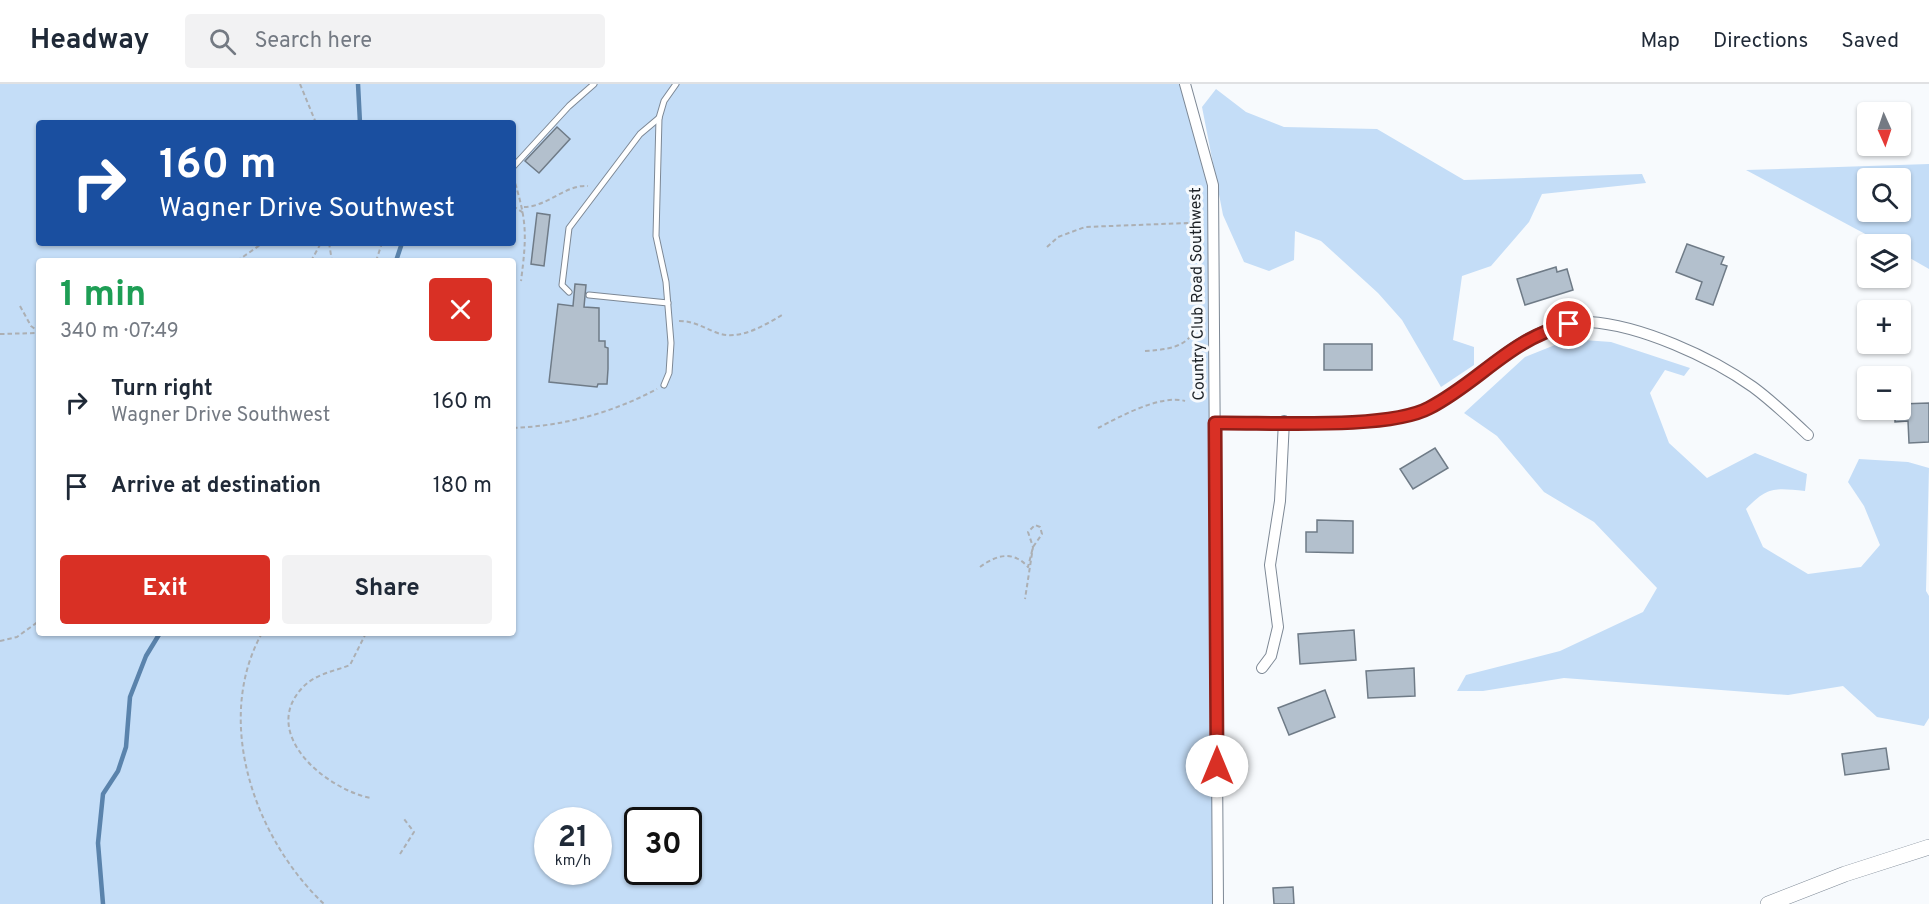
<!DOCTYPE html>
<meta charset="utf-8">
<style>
body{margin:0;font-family:Overpass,sans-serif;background:#f2f2f3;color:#1f2937;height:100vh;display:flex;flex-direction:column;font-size:22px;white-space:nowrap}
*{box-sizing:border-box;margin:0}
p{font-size:20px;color:#747a83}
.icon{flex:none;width:33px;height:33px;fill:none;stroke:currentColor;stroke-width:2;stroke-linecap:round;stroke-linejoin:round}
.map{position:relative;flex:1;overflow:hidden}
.drawer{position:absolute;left:36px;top:174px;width:480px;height:378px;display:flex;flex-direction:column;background:#fff;border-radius:6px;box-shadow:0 2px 4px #0004}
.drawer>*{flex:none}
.hud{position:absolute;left:36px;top:36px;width:480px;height:126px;border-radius:6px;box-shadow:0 2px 4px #0004;background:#1a4fa0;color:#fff;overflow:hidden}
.needle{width:39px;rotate:177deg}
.fabs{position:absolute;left:1857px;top:18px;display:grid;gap:12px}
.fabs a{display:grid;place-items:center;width:54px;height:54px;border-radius:6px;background:#fff;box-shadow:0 2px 4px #0004;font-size:30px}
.speed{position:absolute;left:534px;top:723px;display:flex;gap:12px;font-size:30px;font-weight:700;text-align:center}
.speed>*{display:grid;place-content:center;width:78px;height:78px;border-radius:50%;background:#fff;box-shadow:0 2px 4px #0004;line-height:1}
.speed small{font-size:15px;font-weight:400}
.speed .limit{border:3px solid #111;border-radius:9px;background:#fff;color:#111}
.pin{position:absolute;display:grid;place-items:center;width:51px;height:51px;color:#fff;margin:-26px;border:3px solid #fff;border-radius:50%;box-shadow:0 2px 6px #0007}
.me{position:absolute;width:66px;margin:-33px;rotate:0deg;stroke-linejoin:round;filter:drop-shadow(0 0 4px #0008)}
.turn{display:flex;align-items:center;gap:21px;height:126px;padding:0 24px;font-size:27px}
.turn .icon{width:78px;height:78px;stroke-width:2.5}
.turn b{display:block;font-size:42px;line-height:51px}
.round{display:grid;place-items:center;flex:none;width:63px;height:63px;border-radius:6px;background:#f2f2f3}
.headline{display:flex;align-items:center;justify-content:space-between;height:102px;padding:0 24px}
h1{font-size:36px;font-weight:700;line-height:45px;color:#1e9e55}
.primary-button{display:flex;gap:12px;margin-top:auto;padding:12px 24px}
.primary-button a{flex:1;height:69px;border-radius:6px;background:#d93025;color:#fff;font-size:24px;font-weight:700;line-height:69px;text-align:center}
.primary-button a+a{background:#f2f2f3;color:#1f2937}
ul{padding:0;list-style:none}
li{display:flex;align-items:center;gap:18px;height:84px;padding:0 24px}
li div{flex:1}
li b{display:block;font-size:22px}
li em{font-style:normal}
header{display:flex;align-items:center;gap:36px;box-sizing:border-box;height:84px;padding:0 30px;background:#fff;border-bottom:2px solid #e0e1e3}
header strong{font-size:28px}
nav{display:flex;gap:33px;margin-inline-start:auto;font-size:21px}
.search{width:420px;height:54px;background:#f2f2f3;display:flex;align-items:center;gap:15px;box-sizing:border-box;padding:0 21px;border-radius:6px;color:#747a83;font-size:22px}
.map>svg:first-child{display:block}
.green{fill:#c4ddf7;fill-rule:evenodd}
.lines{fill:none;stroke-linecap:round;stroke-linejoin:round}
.stream{stroke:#5a83ac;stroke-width:4.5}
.building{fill:#b3c0cd;stroke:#6f7b87;stroke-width:1.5}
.lane-casing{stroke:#7d8895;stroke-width:7}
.street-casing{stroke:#7d8895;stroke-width:12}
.secondary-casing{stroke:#7d8895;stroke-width:16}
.path{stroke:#acafb3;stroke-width:2;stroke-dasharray:4.5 3;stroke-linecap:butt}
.lane{stroke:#fff;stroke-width:5}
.street{stroke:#fff;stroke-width:10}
.secondary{stroke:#fff;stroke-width:15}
.route-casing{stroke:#8d1f18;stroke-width:15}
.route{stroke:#d93025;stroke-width:10}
.labels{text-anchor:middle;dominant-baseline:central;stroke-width:6;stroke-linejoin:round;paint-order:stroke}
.street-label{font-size:16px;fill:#1c2126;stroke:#f7fafd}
</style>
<header>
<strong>Headway</strong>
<div class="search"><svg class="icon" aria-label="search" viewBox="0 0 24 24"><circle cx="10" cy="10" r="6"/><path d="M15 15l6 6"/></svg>Search here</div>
<nav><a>Map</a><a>Directions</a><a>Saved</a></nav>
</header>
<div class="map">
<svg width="1929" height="820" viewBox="0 0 1929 820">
<rect width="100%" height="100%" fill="#f7fafd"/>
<g class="green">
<path d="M0 0H1185L1213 101 1218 820H0ZM39 39H513V159H39ZM39 177H513V549H39ZM548 736H598V788H548ZM638 736H688V788H638Z"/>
<path d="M1216 5 1246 28 1284 43 1377 45 1464 96 1642 90 1646 99 1542 110 1529 138 1491 182 1462 192 1453 256 1474 263V281L1441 303 1402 236 1378 209 1321 157 1295 147 1294 176 1269 187 1244 178 1223 131 1202 23Z"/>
<path d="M1929 80V185L1901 169 1900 160H1884L1746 86ZM1868 94H1900V128H1868Z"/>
<path d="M1570 255 1611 258 1690 284 1684 292 1665 286 1650 309 1669 359 1707 394 1755 369 1807 390 1805 407C1775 404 1768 402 1746 425L1763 463 1808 490 1861 483 1880 461 1864 422 1848 398 1859 375 1908 378 1929 384 1926 507 1929 512V634L1924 642 1877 633 1843 602 1788 611 1564 594 1483 607H1457L1466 591 1560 567 1643 528 1657 504 1594 438 1544 408 1497 352 1464 329 1525 273Z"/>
</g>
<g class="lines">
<g class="stream">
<path d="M358 0 360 39"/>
<path d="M396 177 402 159"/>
<path d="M103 820 98 759 103 710 118 687 126 663 130 613 146 572 160 549"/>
</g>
</g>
<g class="building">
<path d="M557 43 570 55 539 89 525 77Z"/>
<path d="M537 129 550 131 544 182 531 180Z"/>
<path d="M1687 160 1724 173 1721 180 1727 182 1713 221 1696 215 1702 198 1676 188Z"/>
<path d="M1556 183 1557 188 1567 185 1573 206 1525 221 1517 195Z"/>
<path d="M575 200 586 201 584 223 599 224V257H605V263L608 264V285L607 300H598L597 303 549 298 558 220 573 222Z"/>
<rect x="1324" y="260" width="48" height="26"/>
<path d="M1929 319V358L1909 359 1908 337 1895 338V326H1900V320Z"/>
<path d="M1435 364 1448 384 1413 405 1400 385Z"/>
<path d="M1317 436 1353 437V469L1306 468V448H1317Z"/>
<path d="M1354 546 1356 576 1300 580 1298 550Z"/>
<path d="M1414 584 1415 612 1368 614 1366 587Z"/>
<path d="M1325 606 1335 633 1289 651 1278 624Z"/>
<path d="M1886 664 1889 685 1845 691 1842 670Z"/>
<path d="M1293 803 1294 820H1274L1273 804Z"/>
</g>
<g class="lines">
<g class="lane-casing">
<g id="lane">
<path d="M513 83 569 22 594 0"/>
<path d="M569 208 562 201 569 144 640 50 659 34"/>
<path d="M589 211 668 219"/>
<path d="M664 301 669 289 671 259 666 198 656 152 659 34 664 17 676 0"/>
</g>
</g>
<g class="street-casing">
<g id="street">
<path d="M1185 0 1213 101 1218 820"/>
<path d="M1215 339C1268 338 1383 346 1427 325 1464 308 1492 274 1528 255 1546 245 1569 237 1589 238 1640 241 1711 273 1753 303 1772 317 1790 334 1808 351"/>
<path d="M1262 584 1271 572 1278 543 1270 481 1280 417 1284 337"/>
</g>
</g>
<g class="secondary-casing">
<path id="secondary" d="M1768 820 1845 790 1929 763"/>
</g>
<g class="path">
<path d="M300 0 316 39"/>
<path d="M513 92C527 137 527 150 521 197"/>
<path d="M513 122 525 130"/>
<path d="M524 123C547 123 566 100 588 102"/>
<path d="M329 159 332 177"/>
<path d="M1047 163 1058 153 1085 143 1187 139 1198 145 1200 151"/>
<path d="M237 177 263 159"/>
<path d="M311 177 321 159"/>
<path d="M376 177 382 159"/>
<path d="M20 222 31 242 39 248"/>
<path d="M679 237C694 237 702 243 715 248 738 258 763 242 782 231"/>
<path d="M0 250 39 249"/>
<path d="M1145 267C1177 265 1196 261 1200 225"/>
<path d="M513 344C563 342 612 329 657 305"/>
<path d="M1098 344C1119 333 1161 310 1185 317"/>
<path d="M980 483C996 471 1013 466 1028 483L1033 463 1042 450 1040 443 1035 441 1028 448 1033 463 1025 515"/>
<path d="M262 549C213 637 255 755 324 820"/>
<path d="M366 549 350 581C335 587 316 590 304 602 257 649 327 706 371 714"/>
<path d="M0 557 17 553 39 537"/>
<path d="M400 770 414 748 404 735"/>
</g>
<use href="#lane" class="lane"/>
<use href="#street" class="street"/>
<use href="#secondary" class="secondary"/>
</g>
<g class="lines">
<g class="route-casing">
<path id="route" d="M1217 682 1215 339C1266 338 1388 346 1429 324 1481 297 1508 256 1569 240"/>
</g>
<use href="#route" class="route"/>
</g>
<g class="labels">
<g class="street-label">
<text transform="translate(1198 210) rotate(-91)">Country Club Road Southwest</text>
</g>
</g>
</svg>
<div class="fabs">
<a><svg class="needle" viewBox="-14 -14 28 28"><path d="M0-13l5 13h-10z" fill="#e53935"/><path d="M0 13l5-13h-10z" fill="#747a83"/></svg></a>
<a><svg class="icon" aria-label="search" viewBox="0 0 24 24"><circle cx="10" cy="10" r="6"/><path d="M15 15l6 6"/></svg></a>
<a><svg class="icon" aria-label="layers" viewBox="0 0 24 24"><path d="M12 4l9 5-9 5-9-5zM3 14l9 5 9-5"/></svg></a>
<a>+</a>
<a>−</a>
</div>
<div class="speed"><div>21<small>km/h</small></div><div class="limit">30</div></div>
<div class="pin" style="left:1569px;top:240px;background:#d93025"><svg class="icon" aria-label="arrive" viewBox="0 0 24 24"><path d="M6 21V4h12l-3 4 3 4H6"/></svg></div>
<svg class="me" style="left:1217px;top:682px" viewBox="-20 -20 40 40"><circle r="19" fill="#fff"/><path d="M0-13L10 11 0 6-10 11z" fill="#d93025"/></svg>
<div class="hud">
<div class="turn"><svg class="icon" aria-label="right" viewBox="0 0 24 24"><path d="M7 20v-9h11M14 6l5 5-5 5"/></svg><div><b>160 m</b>Wagner Drive Southwest</div></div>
</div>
<section class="drawer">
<div class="headline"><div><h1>1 min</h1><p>340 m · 07:49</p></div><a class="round" style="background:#d93025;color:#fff"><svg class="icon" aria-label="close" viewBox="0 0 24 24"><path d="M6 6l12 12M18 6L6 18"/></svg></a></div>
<ul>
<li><svg class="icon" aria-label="right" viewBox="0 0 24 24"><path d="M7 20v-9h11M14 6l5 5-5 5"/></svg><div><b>Turn right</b><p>Wagner Drive Southwest</p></div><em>160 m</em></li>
<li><svg class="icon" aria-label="arrive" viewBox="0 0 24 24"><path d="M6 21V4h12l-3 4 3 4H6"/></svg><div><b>Arrive at destination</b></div><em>180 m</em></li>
</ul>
<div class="primary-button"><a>Exit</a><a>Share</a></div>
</section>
</div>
